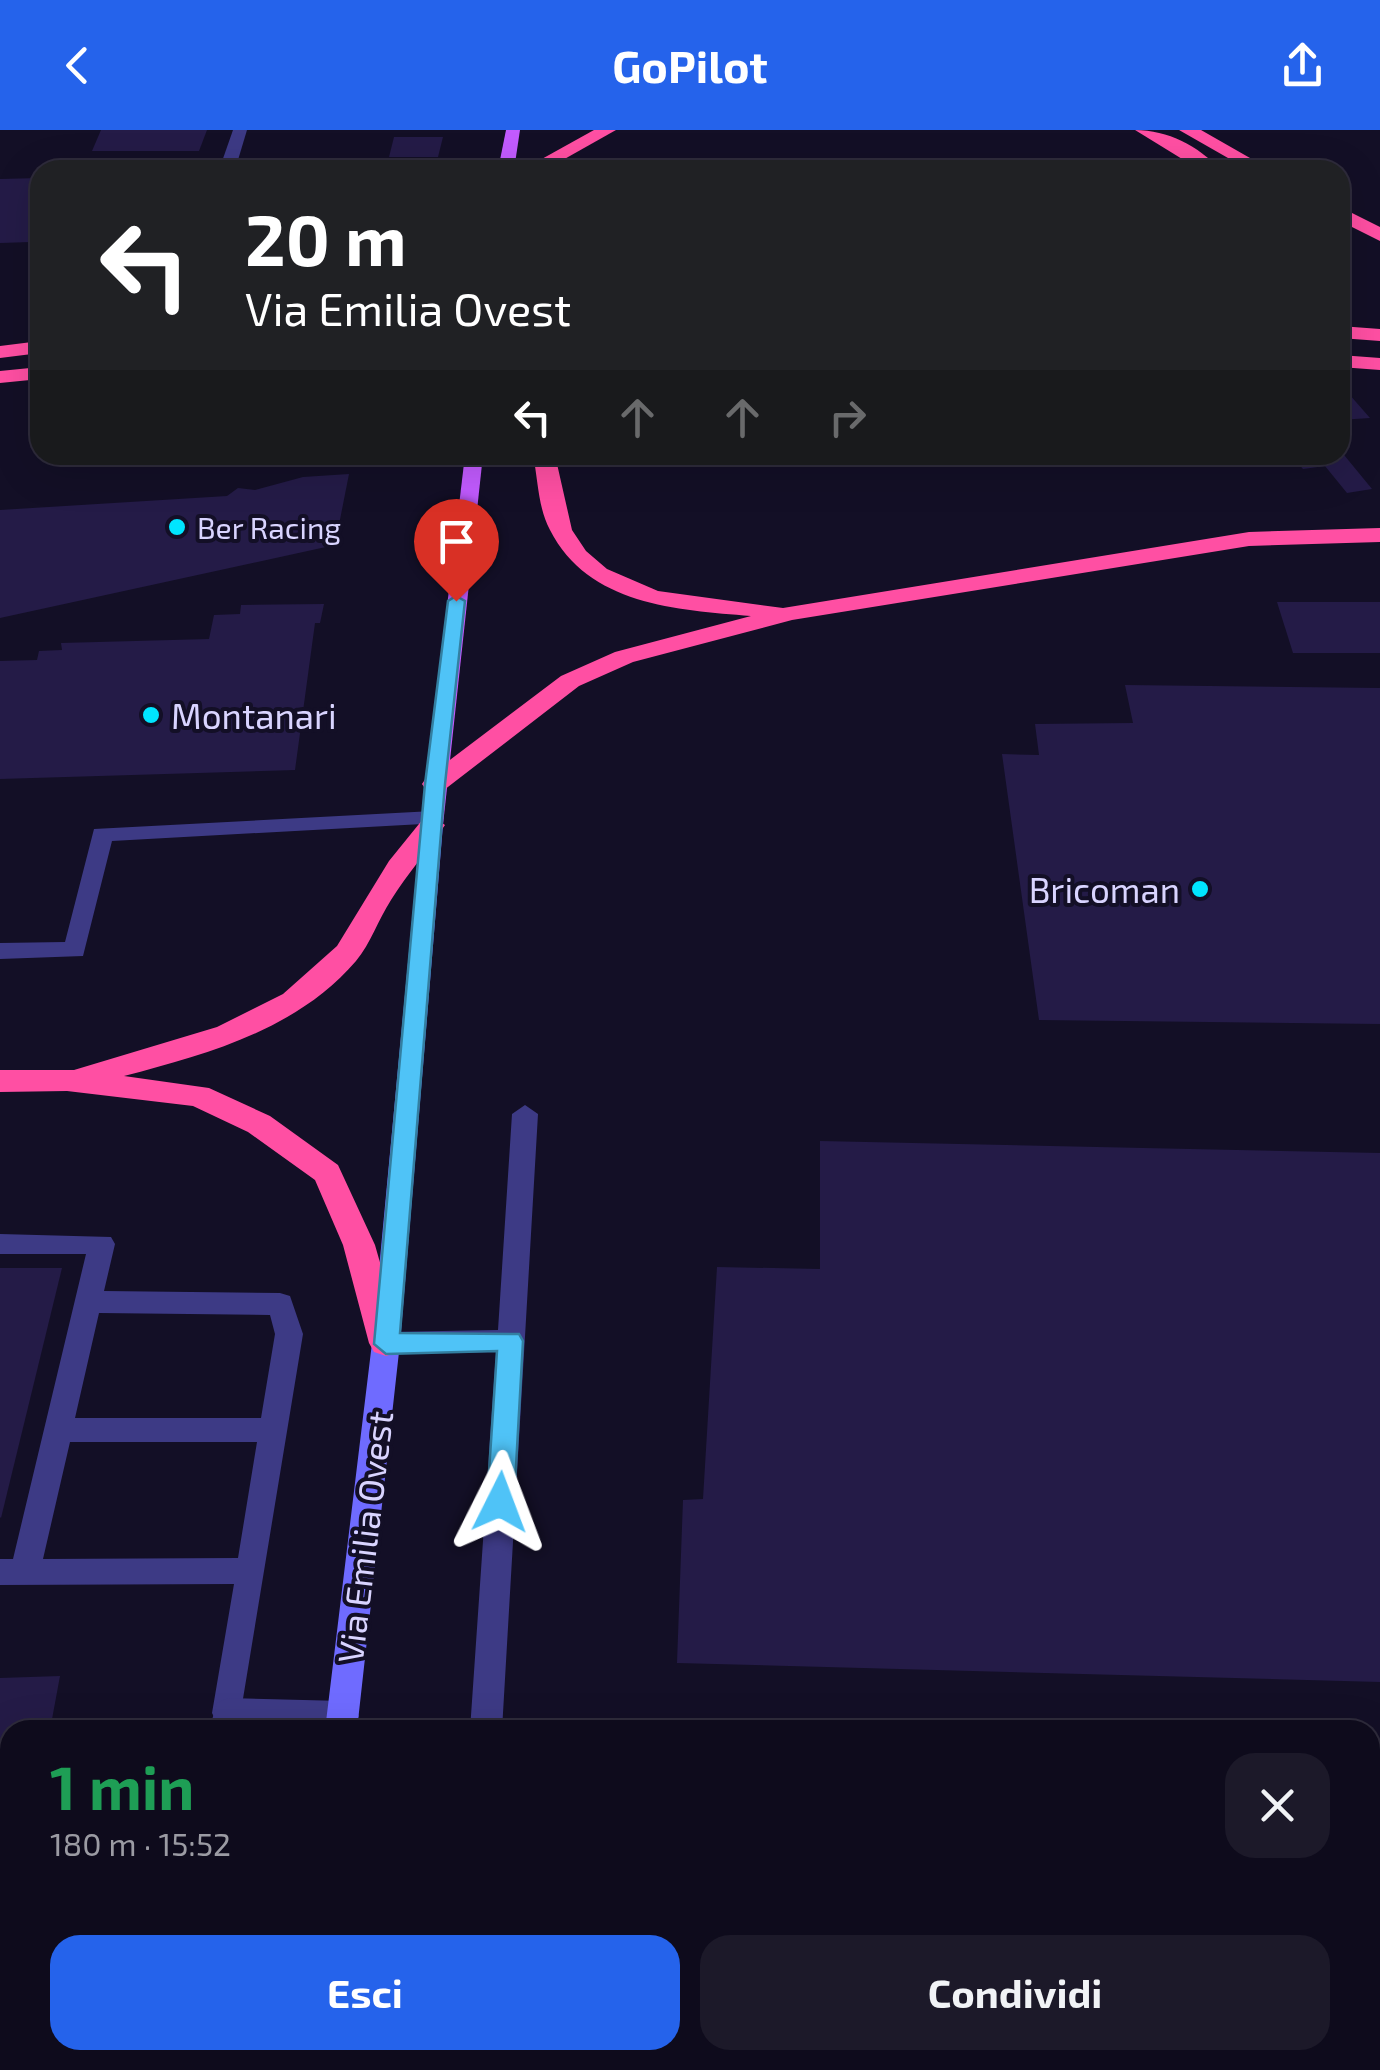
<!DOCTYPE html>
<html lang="it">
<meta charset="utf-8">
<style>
body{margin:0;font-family:"Exo 2",sans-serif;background:#1c1929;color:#f1f3f6;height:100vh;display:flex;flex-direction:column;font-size:38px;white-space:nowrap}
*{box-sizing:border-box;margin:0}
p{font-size:32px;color:#9b9ba3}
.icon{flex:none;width:55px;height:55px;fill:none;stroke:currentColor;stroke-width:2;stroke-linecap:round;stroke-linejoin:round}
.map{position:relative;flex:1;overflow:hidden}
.side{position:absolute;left:0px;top:1590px;width:1380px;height:350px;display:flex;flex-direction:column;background:#0e0b1c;border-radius:30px 30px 0 0;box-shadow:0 10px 40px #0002,0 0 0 2px #2e2b3b}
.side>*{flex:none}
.guide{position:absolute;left:30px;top:30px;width:1320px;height:305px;border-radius:30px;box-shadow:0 10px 40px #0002,0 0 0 2px #2e2b3b;background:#202124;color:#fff;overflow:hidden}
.pin{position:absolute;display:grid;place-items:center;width:85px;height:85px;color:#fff;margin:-102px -42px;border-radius:50% 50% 50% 0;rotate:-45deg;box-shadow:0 0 10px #0007}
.pin .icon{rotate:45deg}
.me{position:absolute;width:110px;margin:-55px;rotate:3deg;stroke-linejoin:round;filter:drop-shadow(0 0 8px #0008)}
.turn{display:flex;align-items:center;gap:35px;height:210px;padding:0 50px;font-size:45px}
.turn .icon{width:130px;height:130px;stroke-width:2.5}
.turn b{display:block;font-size:70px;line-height:85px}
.lanes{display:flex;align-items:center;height:95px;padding:0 50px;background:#0003;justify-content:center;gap:50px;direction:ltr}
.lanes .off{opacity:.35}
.round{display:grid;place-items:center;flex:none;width:105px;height:105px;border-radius:30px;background:#1c1929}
.head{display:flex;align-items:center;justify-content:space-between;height:170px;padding:0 50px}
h1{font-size:60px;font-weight:700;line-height:75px;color:#1e9e55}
.action{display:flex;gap:20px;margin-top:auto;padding:20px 50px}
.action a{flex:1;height:115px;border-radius:30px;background:#2563eb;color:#fff;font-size:40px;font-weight:700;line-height:115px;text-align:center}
.action a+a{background:#1c1929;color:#f1f3f6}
header{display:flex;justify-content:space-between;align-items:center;height:130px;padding:0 50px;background:#2563eb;color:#fff;font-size:45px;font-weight:700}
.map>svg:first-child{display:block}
.building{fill:#241b47}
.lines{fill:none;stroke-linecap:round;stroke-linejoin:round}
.lane{fill:#3d3a85;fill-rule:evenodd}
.street{fill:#3d3a85;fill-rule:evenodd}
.secondary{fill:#6f6bff;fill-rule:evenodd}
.primary{fill:#c25bff;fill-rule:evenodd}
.highway{fill:#ff4fa3;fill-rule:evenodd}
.route{fill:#4fc3f7;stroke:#337fa1;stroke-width:2.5}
.poi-dot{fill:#00e5ff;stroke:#130f26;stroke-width:4}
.labels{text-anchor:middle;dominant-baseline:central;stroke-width:8;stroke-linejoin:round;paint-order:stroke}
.far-poi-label{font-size:30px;fill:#d9d4ff;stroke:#130f26;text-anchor:start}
.poi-label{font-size:35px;fill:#d9d4ff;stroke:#130f26;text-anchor:start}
.street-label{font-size:35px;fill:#d9d4ff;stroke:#130f26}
</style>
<header><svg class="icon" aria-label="back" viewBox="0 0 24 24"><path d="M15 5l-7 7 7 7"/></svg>GoPilot<svg class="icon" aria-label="share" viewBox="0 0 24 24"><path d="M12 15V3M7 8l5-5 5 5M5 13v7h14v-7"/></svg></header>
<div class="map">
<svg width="1380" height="1940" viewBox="0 0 1380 1940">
<rect width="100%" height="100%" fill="#130f26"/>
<g class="building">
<path d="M101 0H207L199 21H92Z"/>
<path d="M394 7H443L438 27H389Z"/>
<path d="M40 48V105H34L31 112 0 113V49Z"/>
<path d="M1349 264 1370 288 1340 290V266Z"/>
<path d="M1340 320 1349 331 1372 359 1347 363 1325 336 1303 339 1291 325H1340Z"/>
<path d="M349 344 335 415 0 488V380L227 366 238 358 255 360 303 347Z"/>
<path d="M1277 472H1380V523H1293Z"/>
<path d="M324 474 320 493H315L295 640 0 649V531L37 530 39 521 62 520 61 513 209 509 214 485 240 484 241 475Z"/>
<path d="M1125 555 1380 558V894L1039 890 1002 624 1039 625 1035 594 1133 593Z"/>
<path d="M820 1011 1380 1023V1552L677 1533 683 1370 703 1369 717 1137 820 1139Z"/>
<path d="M0 1138H62L1 1388 0 1387Z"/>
<path d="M60 1546 50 1600H10V1723H0V1548Z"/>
<path d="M1370 1668H1380V1790L1370 1789Z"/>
<path d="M0 1830H10V1930H76L74 1940H0Z"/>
</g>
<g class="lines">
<g class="lane">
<path d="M433 681 444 688 441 693 112 711 83 826 0 829V813L65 812 94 699Z"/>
<path d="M0 1104 111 1107 115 1114 104 1161 280 1163 290 1166 303 1204 239 1593 228 1598 217 1593 212 1583 234 1454 0 1455V1429H13L86 1124H0ZM99 1183 270 1185 275 1204 261 1288H75ZM70 1312H257L238 1428 43 1429Z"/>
</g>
<g class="street">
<path d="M233 0H247L235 40H219Z"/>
<path d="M525 975 538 984 502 1600H470L496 1222 386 1224 376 1221 372 1213 376 1205 386 1202 498 1200 512 984Z"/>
<path d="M228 1568 343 1571 354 1576 359 1586 354 1596 345 1600H209L217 1573Z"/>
<path d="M155 1930H191L189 1940H153Z"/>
<path d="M449 1930H485L484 1940H448Z"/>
</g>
<g class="secondary">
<path d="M432 688 443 695 400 1213 357 1600H325L372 1213 421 695Z"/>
<path d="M289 1930H325L324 1940H288Z"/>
</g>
<g class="primary">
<path d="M506 0H520L514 40H498Z"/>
<path d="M465 325H483L443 695 432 702 421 695Z"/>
</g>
<g class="highway">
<path d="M594 0H616L545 40H522Z"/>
<path d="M1135 0C1168 0 1198 16 1221 40H1200Z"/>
<path d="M1179 0H1201L1271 40H1249Z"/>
<path d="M1340 77 1380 97V111L1340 91Z"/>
<path d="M1340 196 1380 199V211L1340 208Z"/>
<path d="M40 211V223L0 228V216Z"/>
<path d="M1340 225 1380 228V240L1340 237Z"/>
<path d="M40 237V249L0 253V241Z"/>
<path d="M533 325H555L572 400 586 421 607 439 658 461 783 478 1249 402 1380 398V412L1249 416 792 490 633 532 579 556 444 660H426L422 654 426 648 561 546 615 522 751 486C677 480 588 475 550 400 538 378 538 349 533 325Z"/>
<path d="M432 686 445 695C428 721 407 744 391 770 378 790 371 813 356 831 298 899 208 924 124 946L209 958 270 986 338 1035 375 1115 403 1213 398 1222 386 1226 374 1222 369 1213 343 1115 315 1050 248 1002 193 976 67 961 0 962V940H74L217 897 283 864 337 816 389 731 423 689Z"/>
</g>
</g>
<path class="route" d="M456 466 465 471 445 654 400 1203 519 1204 523 1211 514 1372 510 1380H491L487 1372 497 1221 386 1224 374 1214 425 654 448 471Z"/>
<g class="poi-dot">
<circle cx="177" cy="397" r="10"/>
<circle cx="151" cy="585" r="10"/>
<circle cx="1200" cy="759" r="10"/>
</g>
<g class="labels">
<g class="far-poi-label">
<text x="197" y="397">Ber Racing</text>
</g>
<g class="poi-label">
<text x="171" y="585">Montanari</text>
<text x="1180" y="759" text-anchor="end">Bricoman</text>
</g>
<g class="street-label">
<text transform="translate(364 1407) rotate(-83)">Via Emilia Ovest</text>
</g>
</g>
</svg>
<div class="pin" style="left:456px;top:471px;background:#d93025"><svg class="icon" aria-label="arrive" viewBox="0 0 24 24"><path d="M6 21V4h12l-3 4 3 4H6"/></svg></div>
<svg class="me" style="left:500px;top:1372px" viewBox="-20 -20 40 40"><path d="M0-17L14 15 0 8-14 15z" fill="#4fc3f7" stroke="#fff" stroke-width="4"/></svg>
<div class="guide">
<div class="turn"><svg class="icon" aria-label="left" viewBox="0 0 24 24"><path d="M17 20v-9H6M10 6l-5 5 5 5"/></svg><div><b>20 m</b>Via Emilia Ovest</div></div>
<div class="lanes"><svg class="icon" aria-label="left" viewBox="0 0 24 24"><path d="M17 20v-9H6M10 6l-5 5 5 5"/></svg><svg class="icon off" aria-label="ahead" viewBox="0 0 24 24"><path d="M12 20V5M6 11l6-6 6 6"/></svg><svg class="icon off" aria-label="ahead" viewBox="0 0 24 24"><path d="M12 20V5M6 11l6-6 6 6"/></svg><svg class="icon off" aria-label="right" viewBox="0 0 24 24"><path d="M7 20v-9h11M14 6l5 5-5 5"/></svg></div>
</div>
<section class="side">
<div class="head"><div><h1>1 min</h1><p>180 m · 15:52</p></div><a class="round"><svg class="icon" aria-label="close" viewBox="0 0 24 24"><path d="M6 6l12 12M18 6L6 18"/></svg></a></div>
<div class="action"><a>Esci</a><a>Condividi</a></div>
</section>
</div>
